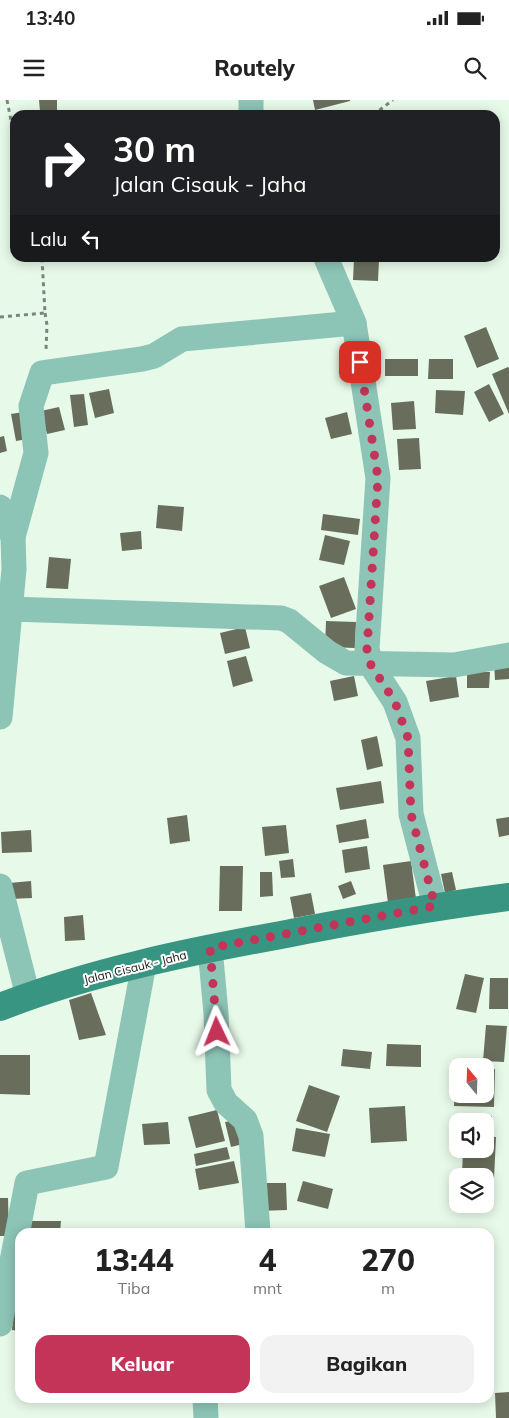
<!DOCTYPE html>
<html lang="id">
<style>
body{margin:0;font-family:Mulish,sans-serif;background:#f2f2f2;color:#222;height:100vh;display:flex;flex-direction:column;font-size:19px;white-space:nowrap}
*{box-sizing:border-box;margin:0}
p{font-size:16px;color:#767676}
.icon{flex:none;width:28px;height:28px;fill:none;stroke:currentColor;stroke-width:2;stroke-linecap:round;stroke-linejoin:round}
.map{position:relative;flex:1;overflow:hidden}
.side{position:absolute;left:15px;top:1128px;width:479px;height:175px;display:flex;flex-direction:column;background:#fff;border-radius:15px;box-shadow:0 2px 12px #0003}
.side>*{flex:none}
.banner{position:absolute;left:10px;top:10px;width:490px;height:152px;border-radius:15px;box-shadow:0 2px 12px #0003;background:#202124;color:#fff;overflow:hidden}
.needle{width:32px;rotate:341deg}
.controls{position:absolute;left:449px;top:958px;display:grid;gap:10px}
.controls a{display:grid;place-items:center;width:45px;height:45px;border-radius:10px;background:#fff;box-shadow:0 2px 12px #0003;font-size:25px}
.pin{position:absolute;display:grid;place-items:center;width:42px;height:42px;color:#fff;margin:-21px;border-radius:10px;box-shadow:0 2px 8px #0006}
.me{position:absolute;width:55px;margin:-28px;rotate:358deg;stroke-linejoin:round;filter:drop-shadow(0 0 4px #0008)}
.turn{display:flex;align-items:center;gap:18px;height:105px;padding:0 20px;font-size:22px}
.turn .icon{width:65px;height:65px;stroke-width:2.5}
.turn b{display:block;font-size:35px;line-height:42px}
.then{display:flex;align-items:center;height:48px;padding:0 20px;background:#0003;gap:10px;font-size:19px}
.eta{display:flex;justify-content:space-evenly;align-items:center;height:85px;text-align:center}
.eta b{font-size:30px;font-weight:800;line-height:35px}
.cta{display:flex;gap:10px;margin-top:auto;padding:10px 20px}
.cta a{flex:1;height:58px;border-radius:15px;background:#c43458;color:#fff;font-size:20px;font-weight:800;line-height:58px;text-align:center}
.cta a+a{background:#f2f2f2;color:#222}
.status{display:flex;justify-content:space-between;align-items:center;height:35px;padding:0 25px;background:#fff;direction:ltr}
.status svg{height:14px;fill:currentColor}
header{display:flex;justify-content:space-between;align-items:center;height:65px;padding:0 20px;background:#fff;font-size:22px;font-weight:800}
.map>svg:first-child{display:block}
.building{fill:#696e5c}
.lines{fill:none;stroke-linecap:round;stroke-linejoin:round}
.path{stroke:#7a867b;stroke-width:3;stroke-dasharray:4 4;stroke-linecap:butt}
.minor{stroke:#8cc4b5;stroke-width:25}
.major{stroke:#379581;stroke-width:28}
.route{stroke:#c43458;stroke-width:9;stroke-dasharray:0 16.2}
.labels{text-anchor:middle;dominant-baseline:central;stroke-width:4;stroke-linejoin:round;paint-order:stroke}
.street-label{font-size:12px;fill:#171d18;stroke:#fff}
</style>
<div class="status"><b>13:40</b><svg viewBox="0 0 49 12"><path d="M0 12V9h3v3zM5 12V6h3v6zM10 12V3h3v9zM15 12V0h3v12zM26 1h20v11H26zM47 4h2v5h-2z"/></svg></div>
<header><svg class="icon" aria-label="menu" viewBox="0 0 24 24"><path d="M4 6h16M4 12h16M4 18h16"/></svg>Routely<svg class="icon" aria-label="search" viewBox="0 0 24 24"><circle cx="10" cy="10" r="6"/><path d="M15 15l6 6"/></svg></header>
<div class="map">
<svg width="509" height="1318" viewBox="0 0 509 1318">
<rect width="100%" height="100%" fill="#e7f9e9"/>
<g class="building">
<path d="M39 0H57V11H40Z"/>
<path d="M313 0H350V1L315 10Z"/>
<path d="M354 159 379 160 378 181 353 180Z"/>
<path d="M486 227 499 259 477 268 464 236Z"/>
<rect x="385" y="259" width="33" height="17"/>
<path d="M429 259H453V279H428Z"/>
<path d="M508 267 509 268V314L492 274Z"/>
<path d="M489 284 504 314 489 322 474 292Z"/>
<path d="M109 289 114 313 95 318 89 293Z"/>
<path d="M436 290 465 291 463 315 435 313Z"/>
<path d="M84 294 88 325 74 327 70 295Z"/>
<path d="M414 301 416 329 393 330 391 303Z"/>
<path d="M59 307 65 330 47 334 41 311Z"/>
<path d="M29 311 34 338 16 341 11 314Z"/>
<path d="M347 312 352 334 331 339 325 318Z"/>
<path d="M4 336 7 351 0 353V337Z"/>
<path d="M419 338 421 369 399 370 397 339Z"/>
<path d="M158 405 184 407 182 431 156 428Z"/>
<path d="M323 414 360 419 358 435 321 430Z"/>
<path d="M141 431 142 449 122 451 120 433Z"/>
<path d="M325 435 350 441 344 465 319 460Z"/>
<path d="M49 457 71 459 68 489 46 488Z"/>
<path d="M344 477 356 509 331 518 319 486Z"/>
<path d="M326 521 356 522 355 548 325 547Z"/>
<path d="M245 527 250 548 225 554 220 533Z"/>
<path d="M246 556 253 581 233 587 227 561Z"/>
<path d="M494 561H509V579L495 580Z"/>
<path d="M467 572H490L489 588H467Z"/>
<path d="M354 576 358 596 334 601 330 581Z"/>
<path d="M456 576 459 597 430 602 426 581Z"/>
<path d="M377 636 383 666 367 670 361 640Z"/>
<path d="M381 681 384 703 340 710 336 688Z"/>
<path d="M187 715 190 741 170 744 167 718Z"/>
<path d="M509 717V735L499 737 496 719Z"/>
<path d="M366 719 369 738 339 743 336 725Z"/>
<path d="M286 725 289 753 265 756 262 727Z"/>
<path d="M31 730 32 752 2 753 1 732Z"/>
<path d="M367 746 370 769 345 773 342 750Z"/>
<path d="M293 759 295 777 281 778 279 761Z"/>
<path d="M411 761 416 799 388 803 383 765Z"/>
<path d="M220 766H243L242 811H219Z"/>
<path d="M260 772H272L273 796 260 797Z"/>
<path d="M452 772 456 790 445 793 441 774Z"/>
<path d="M31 781 32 798 10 799 9 783Z"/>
<path d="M351 781 356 794 343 799 338 786Z"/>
<path d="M311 793 315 814 294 818 290 797Z"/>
<path d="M83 815 85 840 65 841 64 817Z"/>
<path d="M465 874 484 878 476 913 456 909Z"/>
<path d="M490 878H508V909H489Z"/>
<path d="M91 893 106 935 79 940 69 900Z"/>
<path d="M486 925 507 926 504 962 483 961Z"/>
<path d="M387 944 421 945V967L386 966Z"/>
<path d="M343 949 372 952 370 969 341 966Z"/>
<path d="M0 955H30V995L0 994Z"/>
<path d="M456 968H458V994H485V969H495L494 1007 454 1006Z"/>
<path d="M309 985 340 996 327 1032 296 1021Z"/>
<path d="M405 1006 407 1041 371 1043 369 1008Z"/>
<path d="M217 1010 225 1041 196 1048 188 1017Z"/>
<path d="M468 1014 492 1016 490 1032 485 1031V1021H467Z"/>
<path d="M242 1019 247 1043 231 1047 225 1022Z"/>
<path d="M168 1022 170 1044 144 1045 142 1024Z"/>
<path d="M296 1028 330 1034 325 1057 292 1051Z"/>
<path d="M485 1036 496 1037 493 1100 485 1099V1076H462L463 1049H485Z"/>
<path d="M227 1047 230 1059 196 1066 194 1054Z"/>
<path d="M234 1061 239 1083 199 1090 195 1069Z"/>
<path d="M303 1081 333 1089 328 1109 297 1101Z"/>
<path d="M259 1083H286L287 1110 259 1111Z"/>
<path d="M0 1098H8L9 1136H0Z"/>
<path d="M22 1121H61L60 1132H21Z"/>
<path d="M15 1197H20V1231L12 1230Z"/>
<path d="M509 1292V1318H496L495 1293Z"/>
</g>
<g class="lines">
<g class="path">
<path d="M7 0 15 41"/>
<path d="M373 15 393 0"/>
<path d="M45 213 47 225 46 250"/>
<path d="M0 217 45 213 42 158"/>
</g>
<g class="minor">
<path d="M251 15V0"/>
<path d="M326 158 354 223 378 378 367 549 371 565 395 602 408 638 411 714 435 806"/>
<path d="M0 407 13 437 14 469 0 617"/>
<path d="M13 437 36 353 31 306 42 273 142 259 154 256 182 239 354 223"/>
<path d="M11 509 281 518 289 521 327 552 346 563 454 565 509 555"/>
<path d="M0 786 28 896"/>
<path d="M210 848 216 913 219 990 226 1003 245 1020 251 1036 258 1132"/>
<path d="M0 1224 27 1083 106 1067 144 864"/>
<path d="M205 1298 206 1318"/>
</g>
<path class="major" d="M0 907C90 872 187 852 281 835 357 820 433 807 509 797"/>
</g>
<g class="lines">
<path class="route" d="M217 932 210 848 435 806 411 714 408 638 395 602 371 565 367 549 378 378 360 262"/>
</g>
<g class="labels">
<g class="street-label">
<text transform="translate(135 867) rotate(-14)">Jalan Cisauk - Jaha</text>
</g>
</g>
</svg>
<div class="controls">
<a><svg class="needle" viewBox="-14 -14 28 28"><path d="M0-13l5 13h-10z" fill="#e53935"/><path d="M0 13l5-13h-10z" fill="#767676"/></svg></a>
<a><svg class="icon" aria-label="sound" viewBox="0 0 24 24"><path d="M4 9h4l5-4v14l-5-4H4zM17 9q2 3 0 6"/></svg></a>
<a><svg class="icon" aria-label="layers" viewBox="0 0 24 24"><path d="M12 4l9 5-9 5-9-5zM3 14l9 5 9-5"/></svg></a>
</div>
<div class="pin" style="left:360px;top:262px;background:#d93025"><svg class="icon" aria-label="arrive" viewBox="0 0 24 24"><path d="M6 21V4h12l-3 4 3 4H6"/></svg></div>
<svg class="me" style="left:217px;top:932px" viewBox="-20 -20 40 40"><path d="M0-17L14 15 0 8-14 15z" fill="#c43458" stroke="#fff" stroke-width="4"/></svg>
<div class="banner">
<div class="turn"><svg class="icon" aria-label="right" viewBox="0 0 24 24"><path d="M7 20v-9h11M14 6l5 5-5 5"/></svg><div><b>30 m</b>Jalan Cisauk - Jaha</div></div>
<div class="then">Lalu<svg class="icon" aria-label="left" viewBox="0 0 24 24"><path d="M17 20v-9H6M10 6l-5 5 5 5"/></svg></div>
</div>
<section class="side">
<div class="eta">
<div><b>13:44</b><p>Tiba</p></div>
<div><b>4</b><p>mnt</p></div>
<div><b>270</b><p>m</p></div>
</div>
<div class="cta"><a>Keluar</a><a>Bagikan</a></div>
</section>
</div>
